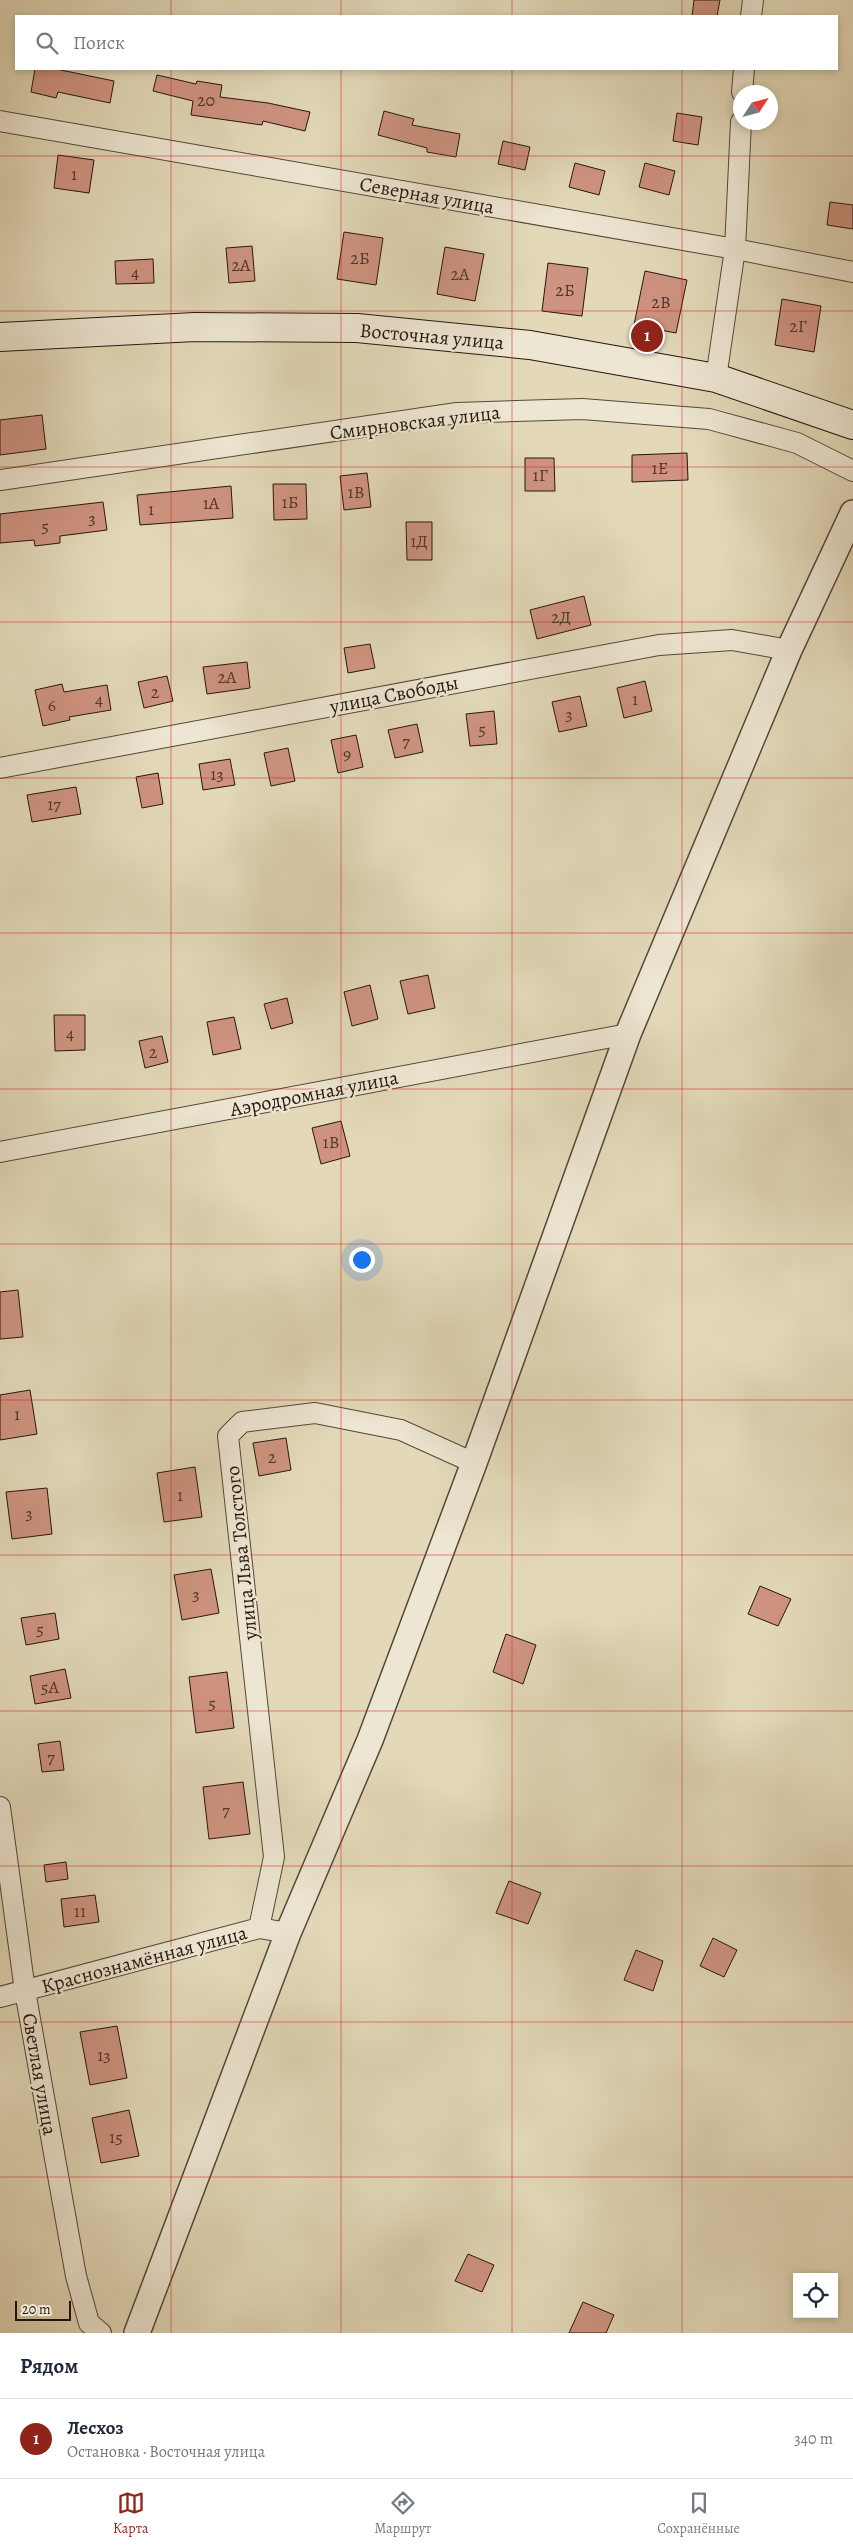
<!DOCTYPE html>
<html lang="ru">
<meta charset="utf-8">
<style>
:root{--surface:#fff;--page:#f6f6f7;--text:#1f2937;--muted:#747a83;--line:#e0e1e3;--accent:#8f2418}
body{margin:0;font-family:Alegreya,serif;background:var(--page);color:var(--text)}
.controls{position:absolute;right:15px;bottom:15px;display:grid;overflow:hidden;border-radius:0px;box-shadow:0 2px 8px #0003}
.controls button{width:45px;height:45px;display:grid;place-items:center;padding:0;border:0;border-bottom:1px solid var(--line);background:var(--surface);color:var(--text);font:25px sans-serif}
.compass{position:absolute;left:733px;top:85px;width:45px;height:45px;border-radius:50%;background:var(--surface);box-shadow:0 2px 8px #0003;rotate:54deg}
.scale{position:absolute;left:15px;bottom:12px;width:56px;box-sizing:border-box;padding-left:5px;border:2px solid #25160f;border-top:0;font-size:14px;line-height:18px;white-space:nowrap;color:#25160f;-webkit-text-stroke:4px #ede6d2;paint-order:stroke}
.you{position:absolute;left:361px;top:1259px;width:18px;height:18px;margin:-12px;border:4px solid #fff;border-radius:50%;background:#1a73e8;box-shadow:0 0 0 8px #1a73e833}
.badge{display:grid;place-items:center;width:32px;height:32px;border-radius:50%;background:var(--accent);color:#fff;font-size:16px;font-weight:700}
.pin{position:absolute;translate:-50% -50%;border:2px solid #fff;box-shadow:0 1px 5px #0006}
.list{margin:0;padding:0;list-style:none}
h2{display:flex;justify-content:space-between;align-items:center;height:65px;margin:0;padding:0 20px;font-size:21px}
h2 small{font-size:16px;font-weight:400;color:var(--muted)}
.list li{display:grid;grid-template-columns:32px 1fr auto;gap:15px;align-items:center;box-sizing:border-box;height:80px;padding:0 20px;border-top:1px solid var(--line)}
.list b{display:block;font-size:19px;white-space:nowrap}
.list p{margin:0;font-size:16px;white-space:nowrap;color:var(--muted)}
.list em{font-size:16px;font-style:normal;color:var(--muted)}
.icon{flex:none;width:28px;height:28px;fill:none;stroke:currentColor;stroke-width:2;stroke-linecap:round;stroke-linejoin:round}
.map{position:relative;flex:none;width:853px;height:2333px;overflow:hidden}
.search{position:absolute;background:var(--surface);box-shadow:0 2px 8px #0003;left:15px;right:15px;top:15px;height:55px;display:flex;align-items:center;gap:12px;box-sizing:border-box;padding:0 18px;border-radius:0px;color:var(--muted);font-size:19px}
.sheet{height:145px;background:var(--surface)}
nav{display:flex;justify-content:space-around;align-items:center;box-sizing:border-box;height:70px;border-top:1px solid var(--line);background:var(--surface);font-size:14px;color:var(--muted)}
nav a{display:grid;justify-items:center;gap:2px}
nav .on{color:var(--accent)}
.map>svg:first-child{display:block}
</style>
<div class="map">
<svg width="853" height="2333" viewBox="0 0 853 2333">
<rect width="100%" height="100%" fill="#e3d9b9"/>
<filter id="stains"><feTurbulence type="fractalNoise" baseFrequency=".004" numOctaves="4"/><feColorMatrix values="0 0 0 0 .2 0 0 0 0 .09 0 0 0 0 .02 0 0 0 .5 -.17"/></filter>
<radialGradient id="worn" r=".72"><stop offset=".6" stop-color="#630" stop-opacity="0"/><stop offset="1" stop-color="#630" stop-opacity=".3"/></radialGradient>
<!-- building -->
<g fill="#cf9481" stroke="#25160f">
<path d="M694 0H720L717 16H692Z"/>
<path d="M35 69H56L114 81 110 103 58 92 56 98 31 92Z"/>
<path d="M157 75 196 84 197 81 222 85 220 97 268 103 310 112 305 131 263 121 262 125 191 115 193 101 153 91Z"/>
<path d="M384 111 414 119 412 125 460 134 456 157 427 152V148L378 135Z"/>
<path d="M677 113 702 117 698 145 673 141Z"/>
<path d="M503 141 530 147 525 170 498 164Z"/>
<path d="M58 155 94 160 89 193 54 188Z"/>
<path d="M575 163 605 171 599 195 569 187Z"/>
<path d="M645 163 675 171 669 195 639 187Z"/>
<path d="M830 202 853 205V229L827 225Z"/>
<path d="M344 232 383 238 376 285 337 279Z"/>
<path d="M252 246 255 281 229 283 226 248Z"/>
<path d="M445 247 484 254 475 301 437 294Z"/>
<path d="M153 259 154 283 116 284 115 261Z"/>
<path d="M548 263 588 268 582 316 542 311Z"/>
<path d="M645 271 687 280 676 333 634 325Z"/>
<path d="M782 299 821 306 814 352 775 345Z"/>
<path d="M42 415 46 449 0 455V420Z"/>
<path d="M687 453 688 480 632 482V455Z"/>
<path d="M525 458H554L555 491H525Z"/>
<path d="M367 473 371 507 344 510 340 476Z"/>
<path d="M273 484H306L307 519 274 520Z"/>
<path d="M231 486 233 518 140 525 137 495Z"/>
<path d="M103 502 107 530 60 536V543L35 546 34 540 0 543V514Z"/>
<path d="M406 522H432V560H407Z"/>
<path d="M584 596 591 625 537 639 530 610Z"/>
<path d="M370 644 375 668 348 673 344 648Z"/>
<path d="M247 662 250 688 207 694 203 667Z"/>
<path d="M167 676 173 701 144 708 138 682Z"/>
<path d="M645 681 652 711 624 718 617 688Z"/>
<path d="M62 684 64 692 107 685 111 710 69 717 70 720 43 726 35 690Z"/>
<path d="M580 696 587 726 559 732 552 702Z"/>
<path d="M494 711 497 744 470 746 466 714Z"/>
<path d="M417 724 423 752 395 758 388 730Z"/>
<path d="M356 735 363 767 338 773 331 740Z"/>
<path d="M288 748 295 781 271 786 264 753Z"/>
<path d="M230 759 235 785 203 790 199 764Z"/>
<path d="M158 773 163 804 142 808 136 777Z"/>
<path d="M76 787 81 814 32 822 27 795Z"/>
<path d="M428 975 435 1008 408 1014 400 981Z"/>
<path d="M370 985 378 1019 352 1026 344 992Z"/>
<path d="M287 998 293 1023 271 1029 264 1004Z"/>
<path d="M54 1015H85V1050L55 1051Z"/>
<path d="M234 1017 241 1049 213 1055 207 1022Z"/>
<path d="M162 1036 168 1062 145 1068 139 1041Z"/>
<path d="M341 1121 350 1156 321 1164 312 1128Z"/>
<path d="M18 1290 23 1337 0 1339V1292Z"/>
<path d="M30 1390 37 1434 0 1440V1395Z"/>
<path d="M286 1438 291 1470 259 1476 253 1443Z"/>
<path d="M195 1467 202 1517 164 1522 157 1473Z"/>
<path d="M47 1488 52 1534 12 1539 6 1492Z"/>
<path d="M211 1569 219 1613 182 1620 174 1575Z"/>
<path d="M760 1586 791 1599 778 1626 748 1614Z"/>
<path d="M55 1613 59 1639 26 1645 21 1618Z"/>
<path d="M506 1634 536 1645 523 1684 493 1672Z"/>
<path d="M65 1669 71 1698 35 1704 30 1676Z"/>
<path d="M227 1672 234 1728 196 1733 189 1677Z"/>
<path d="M60 1741 64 1770 42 1772 38 1744Z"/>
<path d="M243 1782 250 1834 209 1839 203 1787Z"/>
<path d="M66 1862 68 1879 46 1882 44 1865Z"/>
<path d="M509 1881 541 1893 528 1924 496 1913Z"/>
<path d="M95 1895 99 1922 64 1927 61 1899Z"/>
<path d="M713 1938 737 1950 724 1977 700 1966Z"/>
<path d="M636 1950 663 1961 653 1991 624 1980Z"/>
<path d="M117 2026 127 2078 90 2085 80 2032Z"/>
<path d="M129 2110 139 2156 101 2163 92 2118Z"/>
<path d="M468 2254 494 2265 482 2292 455 2281Z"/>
<path d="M583 2302 614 2315 606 2333H569Z"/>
</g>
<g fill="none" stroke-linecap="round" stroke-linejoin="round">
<defs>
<g id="minor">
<path d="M751 16 753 0"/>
<path d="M742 92 744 69"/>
<path d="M0 121 735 249 853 272"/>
<path d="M716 378 735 249 741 122"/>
<path d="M0 480 457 413 582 409 709 419 797 443 853 471"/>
<path d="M0 768 659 645 732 640 789 650"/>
<path d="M0 1152 628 1034"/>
<path d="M0 1807 25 1991 76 2276 89 2323 101 2333"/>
<path d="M259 1928 274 1857 228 1436 242 1422 315 1413 401 1430 474 1463"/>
<path d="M0 1997 259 1928 288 1933"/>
</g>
<path id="tertiary" d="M137 2333 288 1933 370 1740 474 1463 628 1034 789 650 853 513"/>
<path id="secondary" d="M0 337 195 327 357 328 530 345 716 378 853 425"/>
</defs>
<!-- minor casing -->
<use href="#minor" stroke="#54473a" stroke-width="22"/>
<!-- tertiary casing -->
<use href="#tertiary" stroke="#54473a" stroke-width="28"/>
<!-- secondary casing -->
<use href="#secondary" stroke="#25160f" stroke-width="30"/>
<!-- minor -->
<use href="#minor" stroke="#ede6d2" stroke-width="20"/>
<!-- tertiary -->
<use href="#tertiary" stroke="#ede6d2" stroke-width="25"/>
<!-- secondary -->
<use href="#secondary" stroke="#ede6d2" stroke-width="28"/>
</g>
<!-- grid -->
<path fill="none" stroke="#d62828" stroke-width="1" stroke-opacity="0.55" d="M171 0V16M341 0V16M512 0V16M682 0V16M171 69V2333M341 69V2333M512 69V2333M682 69V2333M0 156H853M0 311H853M0 467H853M0 622H853M0 778H853M0 933H853M0 1089H853M0 1244H853M0 1400H853M0 1555H853M0 1711H853M0 1866H853M0 2022H853M0 2177H853"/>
<g text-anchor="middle" stroke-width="4.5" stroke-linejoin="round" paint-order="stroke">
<!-- number labels -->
<g font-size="18" fill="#50362c">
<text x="206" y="106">20</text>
<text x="74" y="180">1</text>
<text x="360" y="264">2Б</text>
<text x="241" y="271">2А</text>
<text x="135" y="278">4</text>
<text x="460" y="280">2А</text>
<text x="565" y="296">2Б</text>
<text x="661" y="308">2В</text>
<text x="798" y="332">2Г</text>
<text x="660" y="474">1Е</text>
<text x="540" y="481">1Г</text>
<text x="356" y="498">1В</text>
<text x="290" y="508">1Б</text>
<text x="211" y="509">1А</text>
<text x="151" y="515">1</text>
<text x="92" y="524">3</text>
<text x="45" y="532">5</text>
<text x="419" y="547">1Д</text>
<text x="561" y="623">2Д</text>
<text x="227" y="683">2А</text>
<text x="155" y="698">2</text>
<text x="99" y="705">4</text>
<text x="635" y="705">1</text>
<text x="52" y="711">6</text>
<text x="569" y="720">3</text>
<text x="482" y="735">5</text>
<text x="406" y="747">7</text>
<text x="347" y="760">9</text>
<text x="217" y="780">13</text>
<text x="54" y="810">17</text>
<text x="70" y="1039">4</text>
<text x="153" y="1058">2</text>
<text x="331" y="1148">1В</text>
<text x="17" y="1420">1</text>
<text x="272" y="1463">2</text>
<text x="180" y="1501">1</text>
<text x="29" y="1519">3</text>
<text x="196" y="1600">3</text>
<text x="40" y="1635">5</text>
<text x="50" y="1693">5А</text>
<text x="212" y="1709">5</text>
<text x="51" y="1763">7</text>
<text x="226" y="1816">7</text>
<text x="80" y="1917">11</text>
<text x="104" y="2061">13</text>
<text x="116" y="2143">15</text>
</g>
<!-- street labels -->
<g font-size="20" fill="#25160f" stroke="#ede6d2">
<text transform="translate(427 195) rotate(10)" y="7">Северная улица</text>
<text transform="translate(432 336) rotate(5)" y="7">Восточная улица</text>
<text transform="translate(415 422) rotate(-7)" y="7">Смирновская улица</text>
<text transform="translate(394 694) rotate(-11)" y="7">улица Свободы</text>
<text transform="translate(314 1093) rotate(-11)" y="7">Аэродромная улица</text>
<text transform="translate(241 1553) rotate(-96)" y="7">улица Льва Толстого</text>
<text transform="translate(144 1959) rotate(-15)" y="7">Краснознамённая улица</text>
<text transform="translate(40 2074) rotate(80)" y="7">Светлая улица</text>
</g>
</g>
<rect width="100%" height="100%" filter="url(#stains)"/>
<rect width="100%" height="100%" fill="url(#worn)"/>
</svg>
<div class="controls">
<button><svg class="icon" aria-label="locate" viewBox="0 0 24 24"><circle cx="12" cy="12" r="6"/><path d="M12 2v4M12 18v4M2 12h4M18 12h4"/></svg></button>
</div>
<svg class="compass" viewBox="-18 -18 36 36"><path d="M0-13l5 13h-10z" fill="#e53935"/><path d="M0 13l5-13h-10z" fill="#747a83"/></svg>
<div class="scale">20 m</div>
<div class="you"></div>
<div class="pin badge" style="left:647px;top:336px">1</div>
<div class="search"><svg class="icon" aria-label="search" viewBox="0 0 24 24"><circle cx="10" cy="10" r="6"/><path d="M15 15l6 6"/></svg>Поиск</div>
</div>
<section class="sheet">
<h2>Рядом<small></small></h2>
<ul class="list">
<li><span class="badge">1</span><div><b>Лесхоз</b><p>Остановка · Восточная улица</p></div><em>340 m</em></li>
</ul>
</section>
<nav>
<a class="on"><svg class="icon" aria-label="map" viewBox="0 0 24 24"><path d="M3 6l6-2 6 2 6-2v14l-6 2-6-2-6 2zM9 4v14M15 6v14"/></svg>Карта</a>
<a><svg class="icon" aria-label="directions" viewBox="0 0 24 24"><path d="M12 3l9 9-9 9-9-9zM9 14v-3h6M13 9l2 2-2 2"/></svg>Маршрут</a>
<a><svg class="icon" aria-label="saved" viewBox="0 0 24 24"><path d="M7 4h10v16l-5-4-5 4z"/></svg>Сохранённые</a>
</nav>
